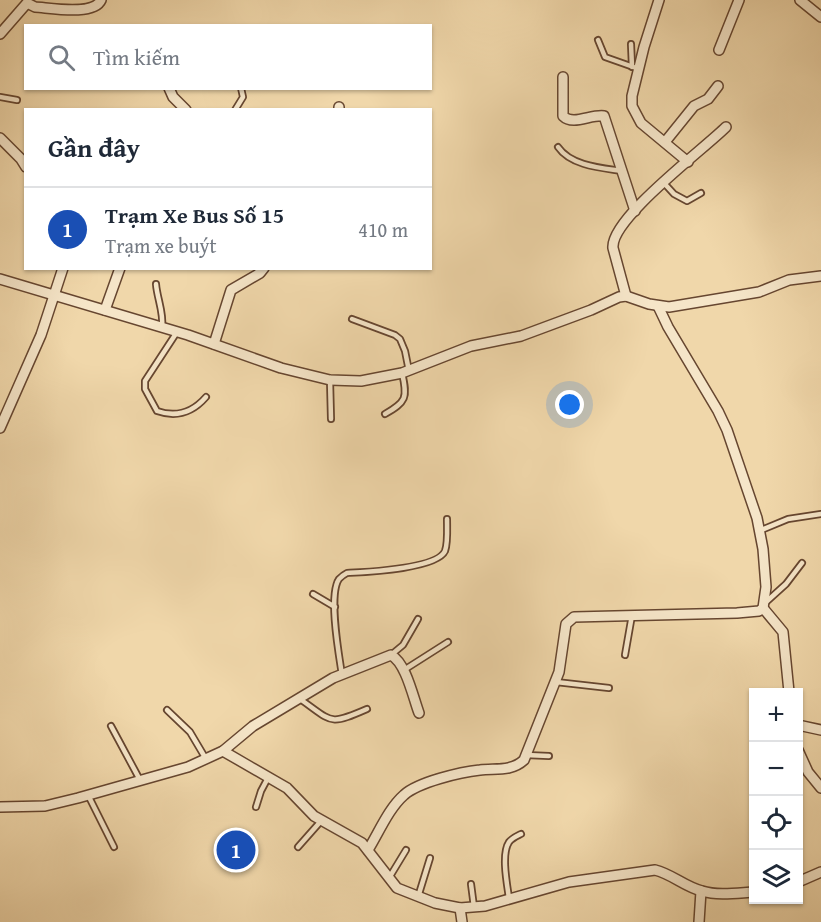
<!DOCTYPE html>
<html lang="vi">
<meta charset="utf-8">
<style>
:root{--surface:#fff;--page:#f2f2f3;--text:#1f2937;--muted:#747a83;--line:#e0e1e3;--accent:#8f2418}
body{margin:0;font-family:"Gentium Book Plus",serif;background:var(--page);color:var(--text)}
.controls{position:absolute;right:18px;bottom:18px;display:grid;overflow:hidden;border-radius:0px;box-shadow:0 2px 4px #0004}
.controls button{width:54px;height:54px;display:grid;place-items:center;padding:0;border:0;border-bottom:2px solid var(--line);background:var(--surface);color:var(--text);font:30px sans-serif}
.you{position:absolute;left:570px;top:405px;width:21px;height:21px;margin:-15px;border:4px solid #fff;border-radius:50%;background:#1a73e8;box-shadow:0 0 0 9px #1a73e833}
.badge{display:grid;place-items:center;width:39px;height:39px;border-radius:50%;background:var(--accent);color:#fff;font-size:20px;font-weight:700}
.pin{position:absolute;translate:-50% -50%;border:3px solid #fff;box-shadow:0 2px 6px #0006}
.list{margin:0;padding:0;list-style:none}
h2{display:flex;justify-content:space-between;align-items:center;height:78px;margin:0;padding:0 24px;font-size:26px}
h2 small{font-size:20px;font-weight:400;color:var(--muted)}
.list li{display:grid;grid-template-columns:39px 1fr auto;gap:18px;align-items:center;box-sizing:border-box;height:84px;padding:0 24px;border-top:2px solid var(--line)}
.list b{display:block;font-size:22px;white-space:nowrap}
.list p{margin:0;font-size:20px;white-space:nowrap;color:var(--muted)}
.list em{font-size:20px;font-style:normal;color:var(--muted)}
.icon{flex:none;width:33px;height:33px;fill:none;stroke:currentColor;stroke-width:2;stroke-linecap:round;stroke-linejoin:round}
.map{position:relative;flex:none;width:821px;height:922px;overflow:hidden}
.search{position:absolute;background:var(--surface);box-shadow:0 2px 4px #0004;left:24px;top:24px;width:408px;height:66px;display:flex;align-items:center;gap:15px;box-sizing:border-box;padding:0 21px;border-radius:0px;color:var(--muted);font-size:22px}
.panel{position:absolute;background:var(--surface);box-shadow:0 2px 4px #0004;left:24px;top:108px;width:408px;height:162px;border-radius:0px}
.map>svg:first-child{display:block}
</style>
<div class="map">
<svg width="821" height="922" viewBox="0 0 821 922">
<rect width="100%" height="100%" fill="#f0d7aa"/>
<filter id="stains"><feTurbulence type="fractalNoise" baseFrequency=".00333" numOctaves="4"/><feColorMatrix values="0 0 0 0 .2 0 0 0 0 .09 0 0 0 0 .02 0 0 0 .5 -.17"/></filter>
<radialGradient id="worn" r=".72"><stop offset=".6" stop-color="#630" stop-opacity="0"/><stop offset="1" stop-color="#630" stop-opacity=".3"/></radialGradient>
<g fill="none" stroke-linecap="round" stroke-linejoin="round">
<defs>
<g id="service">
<path d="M598 40 605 57 639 69"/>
<path d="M631 44 632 67"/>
<path d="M0 97 17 100"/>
<path d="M235 110 243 97 241 88"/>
<path d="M558 147C571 166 602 168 622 171"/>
<path d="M663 182 674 194 687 201 701 193"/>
<path d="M156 284C157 298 164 313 162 327"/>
<path d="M352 319 395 335 400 339 405 351 409 371"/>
<path d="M177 332 145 381V389L157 411C177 418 193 412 206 397"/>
<path d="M330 380 331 419"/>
<path d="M385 414C406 402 408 398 402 373"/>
<path d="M759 531 788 519 821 514"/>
<path d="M313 594 335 607"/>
<path d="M765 603 786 584 802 563"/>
<path d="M391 655 403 645 418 619"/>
<path d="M625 655 632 615"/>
<path d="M404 670 448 642"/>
<path d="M342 675C339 655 328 595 339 579 340 578 345 574 347 573 365 572 437 569 445 551 448 543 447 528 447 519"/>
<path d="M556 682 609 688"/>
<path d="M300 699C333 722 328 726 367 709"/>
<path d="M167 710 190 732 206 759"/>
<path d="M111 726 140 780"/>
<path d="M526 755 549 756"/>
<path d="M88 795 114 847"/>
<path d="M256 807 261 791 269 776"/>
<path d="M298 847 321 821"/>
<path d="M389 878 406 850"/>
<path d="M471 884 474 907"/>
<path d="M418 897 430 858"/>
<path d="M509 898C507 884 501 854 509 842 512 838 517 836 521 834"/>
</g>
<g id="minor">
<path d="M659 0 644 47 632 96V106L641 123 688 162"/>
<path d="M800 0 821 17"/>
<path d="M0 34 27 3 35 7C51 8 94 16 101 0"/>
<path d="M719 50 739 0"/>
<path d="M563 77V116C573 126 591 114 604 116L635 211"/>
<path d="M169 88 173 97 186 110"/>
<path d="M339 110V107"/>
<path d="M0 138 21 159 26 167"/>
<path d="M665 142 694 106 708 99 718 86"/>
<path d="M0 279 188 335 281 368 330 380 361 381 402 373 471 346 521 336 591 310 619 297 626 296 649 304 669 307 759 292 789 280 821 276"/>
<path d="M626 296 613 248C610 219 704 149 726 127"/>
<path d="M105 310 120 268"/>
<path d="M214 344 231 290 260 273 264 268"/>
<path d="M0 428 41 335 63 268"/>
<path d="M763 608 783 632 789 692"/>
<path d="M798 725 821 730"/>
<path d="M798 750 808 772 821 788"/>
<path d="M223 751 287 788 314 816 362 843 397 888 435 903 460 908 485 906 569 882 655 870C672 874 685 887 702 891 718 896 737 893 754 892"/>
<path d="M0 807 45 806 78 798 188 767 223 751 253 726 333 678 391 655C406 663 413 697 419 713"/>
<path d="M368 850C379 832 389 808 404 795 418 782 461 772 480 770 495 768 511 772 524 760L559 672 566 624 574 617 737 613 759 611 763 608 766 587 763 549 757 518 727 430 718 411 668 327 658 306"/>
<path d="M798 882 821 872"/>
<path d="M460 908 462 922"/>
<path d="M699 922 701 891"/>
</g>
</defs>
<!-- service casing -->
<use href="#service" stroke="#664630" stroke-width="8"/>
<!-- minor casing -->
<use href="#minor" stroke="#664630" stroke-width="12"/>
<!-- service -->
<use href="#service" stroke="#f5e5c8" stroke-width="4.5"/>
<!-- minor -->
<use href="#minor" stroke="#f5e5c8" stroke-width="9"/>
</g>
<rect width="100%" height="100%" filter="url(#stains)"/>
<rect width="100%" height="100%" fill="url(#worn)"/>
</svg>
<div class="controls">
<button>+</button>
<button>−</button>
<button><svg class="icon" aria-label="locate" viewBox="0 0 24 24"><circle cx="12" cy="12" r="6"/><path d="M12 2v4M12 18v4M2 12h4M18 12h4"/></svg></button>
<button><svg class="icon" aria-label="layers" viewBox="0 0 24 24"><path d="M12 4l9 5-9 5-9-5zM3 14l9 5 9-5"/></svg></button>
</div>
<div class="you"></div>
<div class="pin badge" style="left:236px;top:850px;background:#1a4fb4">1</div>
<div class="search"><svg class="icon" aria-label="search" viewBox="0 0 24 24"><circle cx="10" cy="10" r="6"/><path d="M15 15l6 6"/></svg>Tìm kiếm</div>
<section class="panel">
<h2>Gần đây<small></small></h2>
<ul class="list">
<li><span class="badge" style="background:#1a4fb4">1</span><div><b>Trạm Xe Bus Số 15</b><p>Trạm xe buýt</p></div><em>410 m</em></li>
</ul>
</section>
</div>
